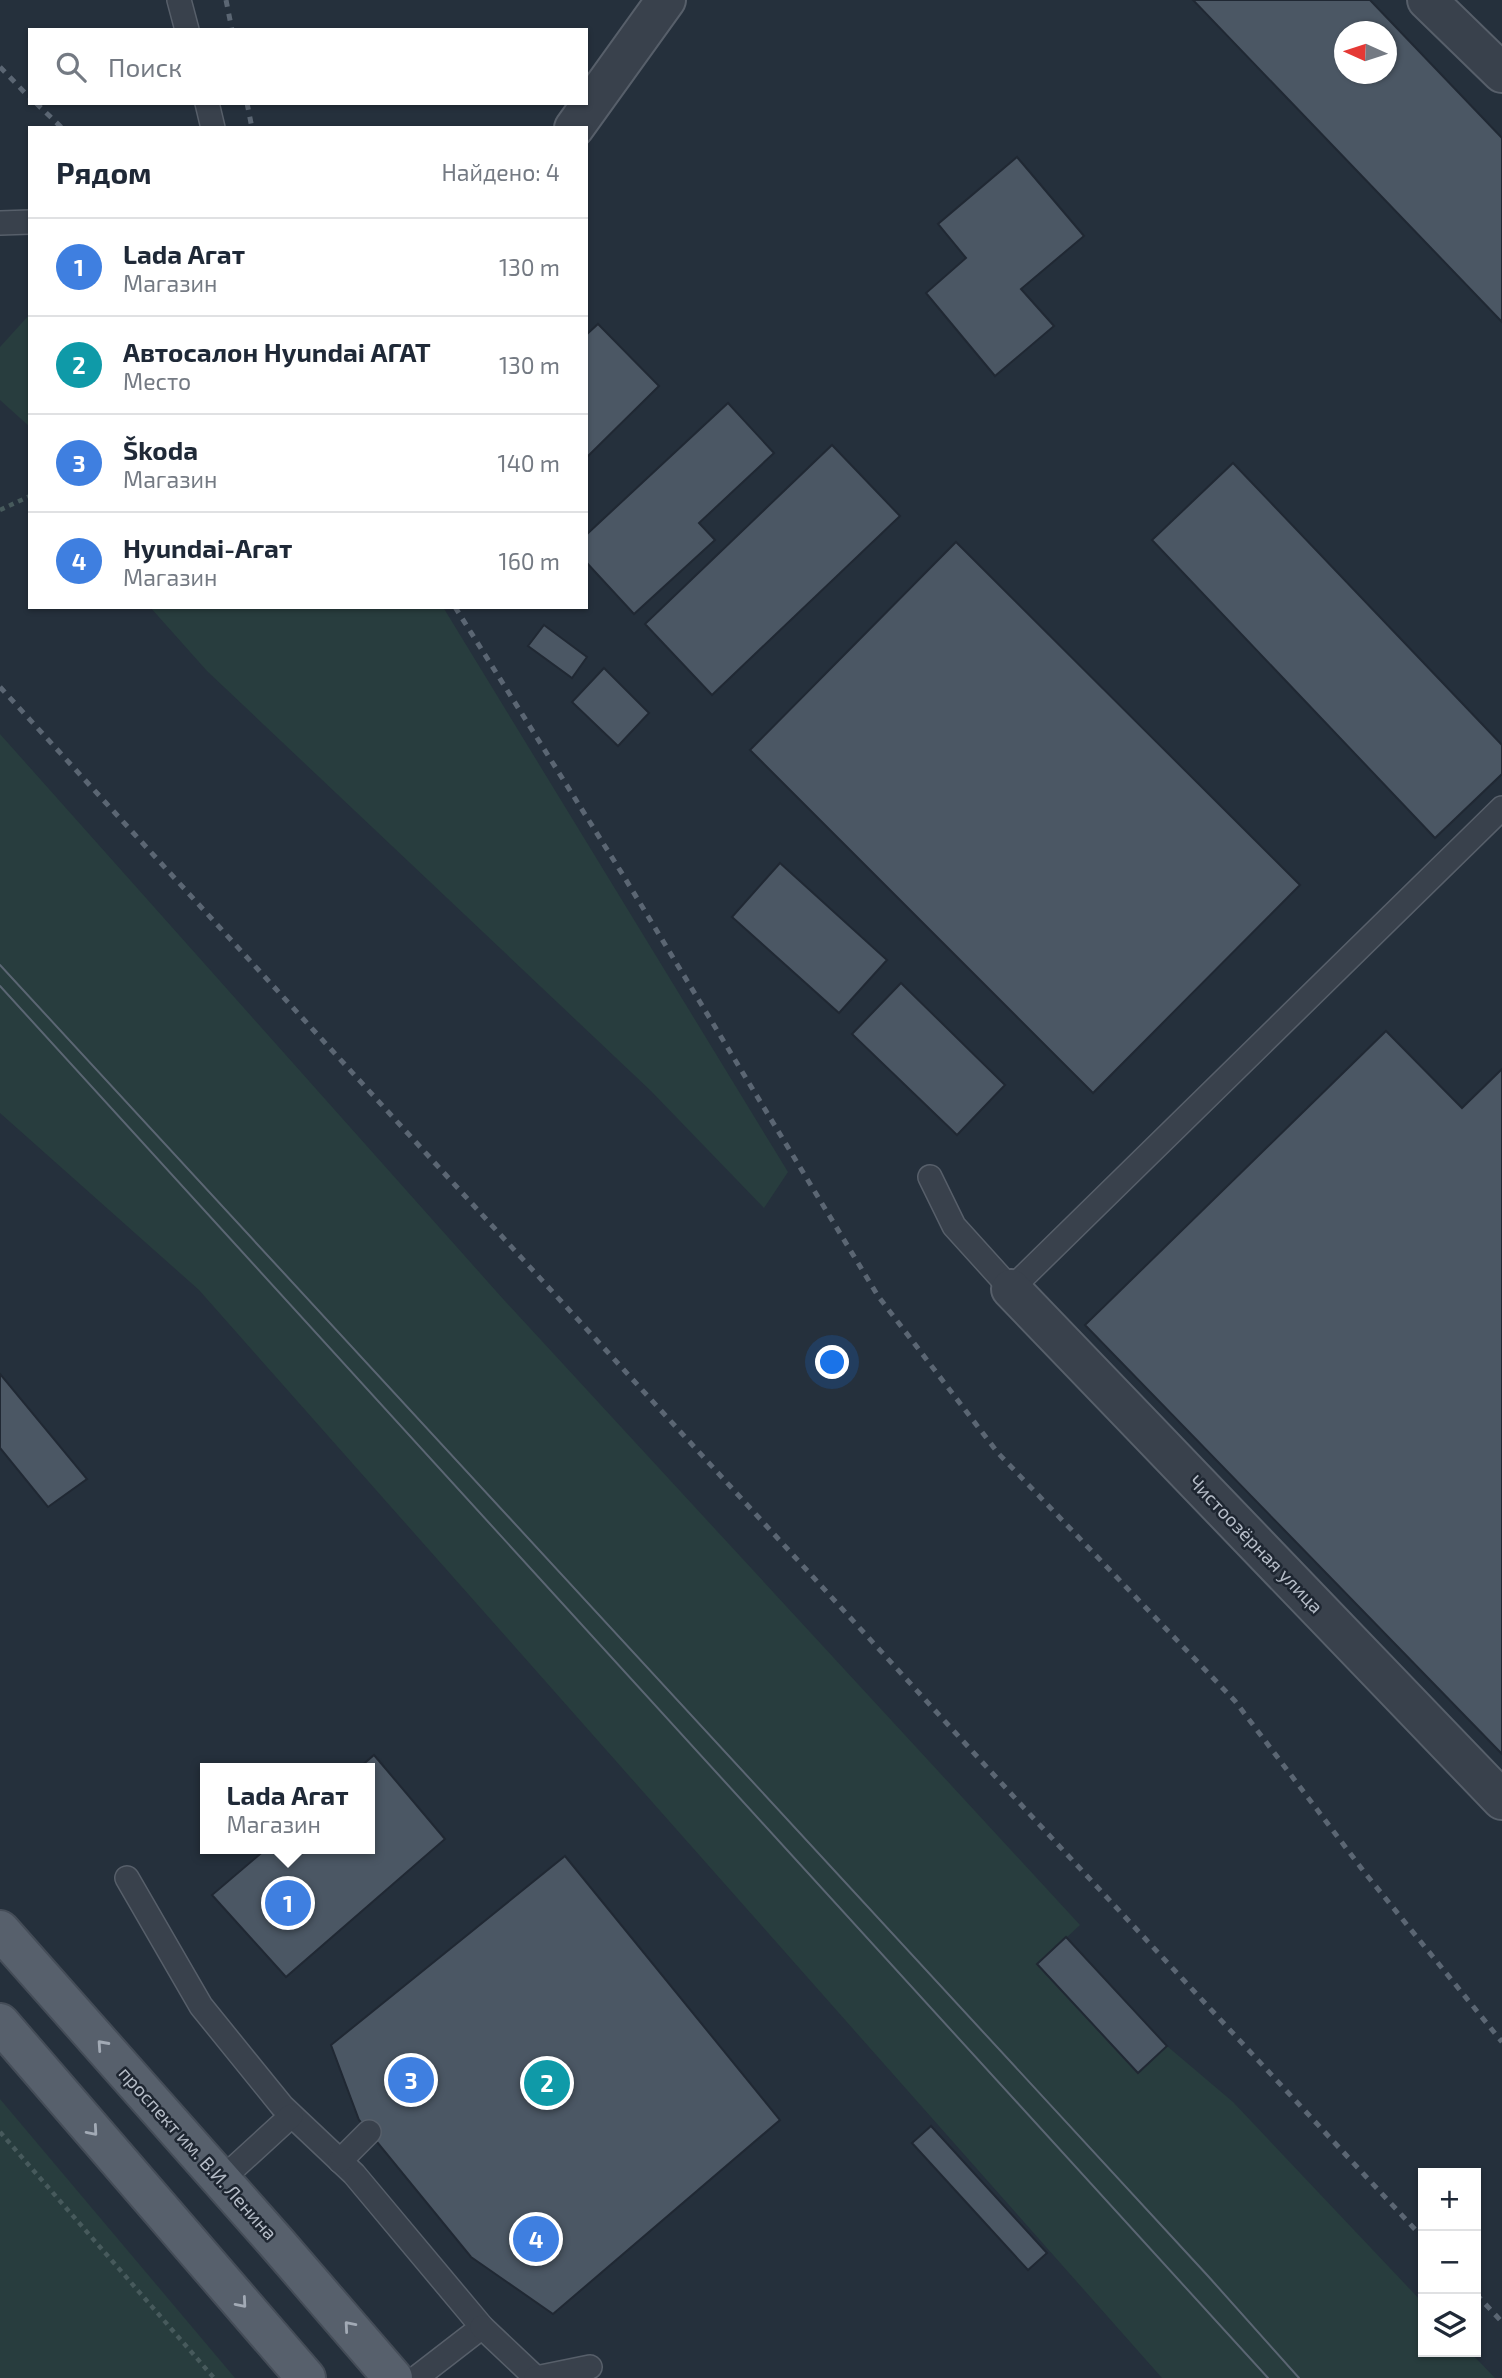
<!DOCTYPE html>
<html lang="ru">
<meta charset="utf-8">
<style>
:root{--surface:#fff;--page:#f6f6f7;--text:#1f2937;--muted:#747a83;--line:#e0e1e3;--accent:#0f766e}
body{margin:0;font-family:"Exo 2",sans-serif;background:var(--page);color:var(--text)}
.controls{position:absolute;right:21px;bottom:21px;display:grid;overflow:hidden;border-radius:0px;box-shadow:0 2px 5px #0004}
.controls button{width:63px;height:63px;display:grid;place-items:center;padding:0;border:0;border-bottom:2px solid var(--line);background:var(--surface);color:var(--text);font:35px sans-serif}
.compass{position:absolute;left:1334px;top:21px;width:63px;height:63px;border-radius:50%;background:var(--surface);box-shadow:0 2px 5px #0004;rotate:273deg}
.you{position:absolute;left:833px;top:1363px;width:24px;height:24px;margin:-18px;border:5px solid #fff;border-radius:50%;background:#1a73e8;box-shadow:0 0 0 10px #1a73e833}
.badge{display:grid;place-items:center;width:46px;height:46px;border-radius:50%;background:var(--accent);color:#fff;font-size:23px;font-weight:700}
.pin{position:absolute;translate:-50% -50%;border:4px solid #fff;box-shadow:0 2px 7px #0006}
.popup{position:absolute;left:200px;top:1763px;width:175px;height:91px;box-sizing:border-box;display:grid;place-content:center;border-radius:0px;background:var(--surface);filter:drop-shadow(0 2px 5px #0005);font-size:23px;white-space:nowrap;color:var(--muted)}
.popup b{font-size:26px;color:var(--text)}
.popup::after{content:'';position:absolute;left:50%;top:100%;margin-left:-14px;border:14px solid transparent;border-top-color:var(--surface)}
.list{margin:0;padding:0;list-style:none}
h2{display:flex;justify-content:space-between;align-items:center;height:91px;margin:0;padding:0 28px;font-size:30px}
h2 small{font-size:23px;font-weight:400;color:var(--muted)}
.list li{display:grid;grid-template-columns:46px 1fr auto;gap:21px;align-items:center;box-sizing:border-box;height:98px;padding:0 28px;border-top:2px solid var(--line)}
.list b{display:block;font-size:26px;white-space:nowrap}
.list p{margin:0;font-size:23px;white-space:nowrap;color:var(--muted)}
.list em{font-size:23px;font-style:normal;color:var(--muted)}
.icon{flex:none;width:38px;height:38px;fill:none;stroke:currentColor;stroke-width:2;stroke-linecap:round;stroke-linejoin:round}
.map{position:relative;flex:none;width:1502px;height:2378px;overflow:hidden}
.search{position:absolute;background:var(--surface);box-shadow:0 2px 5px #0004;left:28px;top:28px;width:560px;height:77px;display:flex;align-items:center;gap:18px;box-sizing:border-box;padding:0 24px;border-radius:0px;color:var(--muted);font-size:26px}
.panel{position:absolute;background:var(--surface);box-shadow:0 2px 5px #0004;left:28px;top:126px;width:560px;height:483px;border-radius:0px}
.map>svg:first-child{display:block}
</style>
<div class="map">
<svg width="1502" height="2378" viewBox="0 0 1502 2378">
<rect width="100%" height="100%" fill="#25303c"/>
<!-- green -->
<g fill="#283d3e">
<path d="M30 314V427L0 400V347Z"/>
<path d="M150 607H443L788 1172 764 1208 651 1091 207 671Z"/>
<path d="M0 734 504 1300 1080 1925 1037 1965 1137 2073 1167 2046 1233 2102 1423 2303V2352H1470L1495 2378H1162L199 1290 0 1113Z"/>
<path d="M0 2099 235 2378H0Z"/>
</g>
<!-- building -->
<g fill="#4b5764" stroke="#202833" stroke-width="2" fill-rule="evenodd">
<path d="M1193 0H1370L1502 138V322ZM1344 32H1386V74H1344Z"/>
<path d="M1017 157 1084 236 1021 289 1054 326 995 376 926 293 966 258 938 224Z"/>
<path d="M598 324 659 386 586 458V335Z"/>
<path d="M728 403 774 453 699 523 715 540 634 614 586 562V535Z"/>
<path d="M832 445 900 516 712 695 645 624Z"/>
<path d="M1233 463 1502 745V774L1435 838 1152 540Z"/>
<path d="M956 542 1300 885 1093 1093 750 750Z"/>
<path d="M544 625 587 657 572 678 528 646Z"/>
<path d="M604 668 649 713 618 746 572 702Z"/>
<path d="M780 863 887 960 839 1013 732 917Z"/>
<path d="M901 983 1005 1085 957 1135 852 1034Z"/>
<path d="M1386 1031 1462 1108 1502 1069V1754L1085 1325Z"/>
<path d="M0 1374 87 1479 48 1507 0 1448Z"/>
<path d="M374 1755 445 1839 286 1977 212 1895 266 1849H370V1768H359Z"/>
<path d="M565 1856 780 2120 553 2314 471 2257 359 2120 331 2045Z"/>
<path d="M1066 1937 1167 2046 1138 2073 1037 1964Z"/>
<path d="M931 2126 1047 2253 1028 2270 912 2143Z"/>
</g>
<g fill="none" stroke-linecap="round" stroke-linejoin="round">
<defs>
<g id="lane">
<path d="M179 0 187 30"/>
<path d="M207 103 213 128"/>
<path d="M0 223 30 222"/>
<path d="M930 1177 954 1226 1011 1289 1502 808"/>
<path d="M127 1878 201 2006 282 2106 354 2174 482 2327 416 2378"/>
<path d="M340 2161 369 2132"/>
<path d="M221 2180 291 2116"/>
<path d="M482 2327 536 2378"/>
<path d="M536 2378 590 2367"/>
</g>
<g id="street">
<path d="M1427 0 1502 73"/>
<path d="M574 128 666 0"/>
<path d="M1011 1289 1502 1800"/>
</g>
<g id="primary">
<path d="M0 1930 275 2241 393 2378"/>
<path d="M0 2023 306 2378"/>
</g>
</defs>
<!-- lane casing -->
<use href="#lane" stroke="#575f6a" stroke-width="26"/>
<!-- street casing -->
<use href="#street" stroke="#575f6a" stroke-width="42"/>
<!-- primary casing -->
<use href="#primary" stroke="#454d58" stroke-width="42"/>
<!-- path -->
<g stroke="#475a5c" stroke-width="4.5" stroke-dasharray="5 5" stroke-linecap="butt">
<path d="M0 510 30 496"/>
<path d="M0 2132 214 2378"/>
</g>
<!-- lane -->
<use href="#lane" stroke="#39414c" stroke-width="23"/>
<!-- street -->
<use href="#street" stroke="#39414c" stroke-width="38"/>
<!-- primary -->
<use href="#primary" stroke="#57606c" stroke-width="38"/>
<!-- tram -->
<g stroke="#5b6673" stroke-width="2">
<path d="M0 965 1208 2276 1299 2378"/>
<path d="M0 986 1268 2378"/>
</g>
<!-- rail -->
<g stroke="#5b6673" stroke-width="5" stroke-dasharray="7 7" stroke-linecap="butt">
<path d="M226 0 232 30"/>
<path d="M0 67 30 98"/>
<path d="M36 103 62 128"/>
<path d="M247 103 252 128"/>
<path d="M455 607 623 875 878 1296 998 1453 1235 1701 1365 1873 1502 2042"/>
<path d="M0 687 1036 1821 1423 2238"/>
<path d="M1476 2294 1502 2322"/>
</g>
</g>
<!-- one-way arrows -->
<defs><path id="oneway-chevron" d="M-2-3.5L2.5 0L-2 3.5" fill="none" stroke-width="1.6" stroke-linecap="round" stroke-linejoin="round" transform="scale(1.75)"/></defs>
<g stroke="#a2aab5">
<use href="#oneway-chevron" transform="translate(102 2045) rotate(-132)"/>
<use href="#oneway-chevron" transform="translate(93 2131) rotate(49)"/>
<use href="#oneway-chevron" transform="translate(242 2303) rotate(49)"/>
<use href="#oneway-chevron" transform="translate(349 2326) rotate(-131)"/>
</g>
<g text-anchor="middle" stroke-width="5" stroke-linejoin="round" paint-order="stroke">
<!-- street labels -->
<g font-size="19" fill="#b5bcc7" stroke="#1e2631">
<text transform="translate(1256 1544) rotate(46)" y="7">Чистоозёрная улица</text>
<text transform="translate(198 2153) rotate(48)" y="7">проспект им. В.И. Ленина</text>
</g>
</g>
</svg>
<div class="controls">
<button>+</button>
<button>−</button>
<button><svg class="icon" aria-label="layers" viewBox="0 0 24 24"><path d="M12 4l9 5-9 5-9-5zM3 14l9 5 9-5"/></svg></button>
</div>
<svg class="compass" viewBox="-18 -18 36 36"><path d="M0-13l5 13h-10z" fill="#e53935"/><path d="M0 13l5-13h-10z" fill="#747a83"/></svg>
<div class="you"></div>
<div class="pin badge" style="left:288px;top:1903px;background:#3f7fe0">1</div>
<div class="popup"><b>Lada Агат</b>Магазин</div>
<div class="pin badge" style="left:547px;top:2083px;background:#0f9aa8">2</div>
<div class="pin badge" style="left:411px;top:2080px;background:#3f7fe0">3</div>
<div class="pin badge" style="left:536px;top:2239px;background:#3f7fe0">4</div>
<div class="search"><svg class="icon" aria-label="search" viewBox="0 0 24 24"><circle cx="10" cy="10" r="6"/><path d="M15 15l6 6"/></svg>Поиск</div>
<section class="panel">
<h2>Рядом<small>Найдено: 4</small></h2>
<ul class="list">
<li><span class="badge" style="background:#3f7fe0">1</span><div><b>Lada Агат</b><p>Магазин</p></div><em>130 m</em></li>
<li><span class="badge" style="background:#0f9aa8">2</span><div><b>Автосалон Hyundai АГАТ</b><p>Место</p></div><em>130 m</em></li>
<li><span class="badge" style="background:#3f7fe0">3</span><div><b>Škoda</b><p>Магазин</p></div><em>140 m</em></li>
<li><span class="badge" style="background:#3f7fe0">4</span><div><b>Hyundai-Агат</b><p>Магазин</p></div><em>160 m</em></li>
</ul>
</section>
</div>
